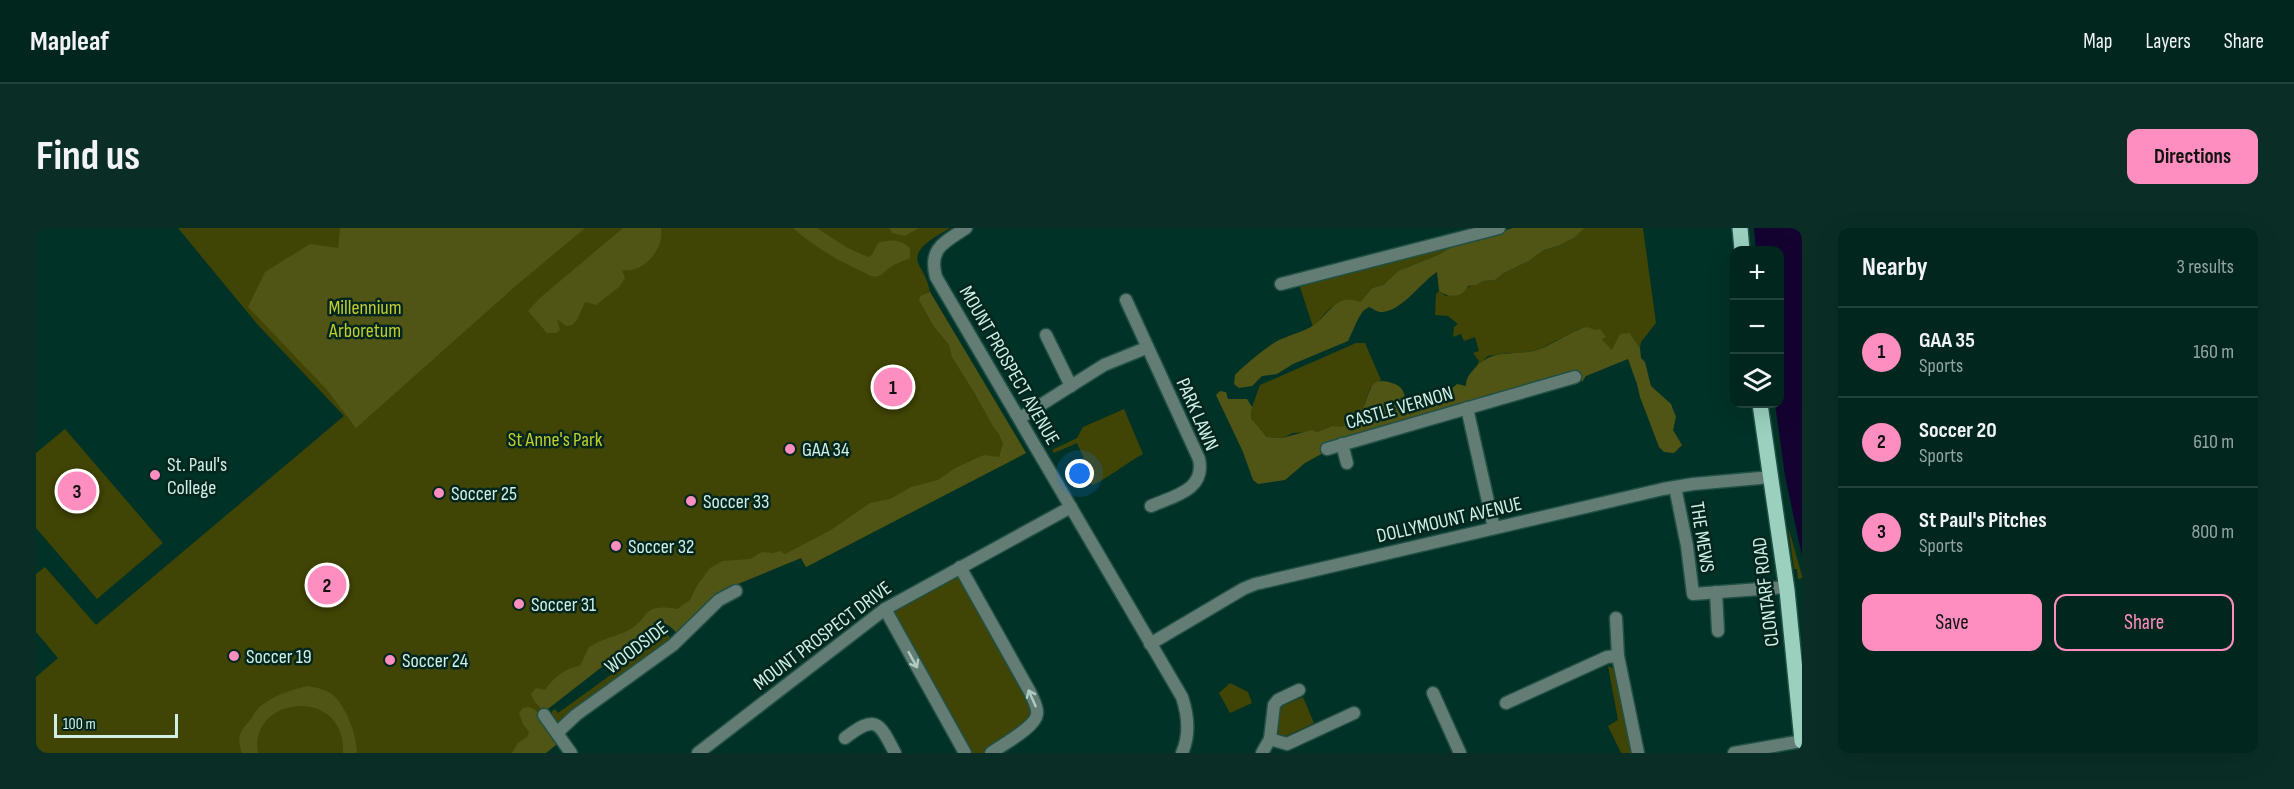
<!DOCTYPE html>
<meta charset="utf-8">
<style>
:root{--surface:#00261d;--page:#0a2e26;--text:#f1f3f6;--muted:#95a5a4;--line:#22433b;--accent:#fd8ebf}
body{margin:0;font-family:"Sofia Sans Condensed",sans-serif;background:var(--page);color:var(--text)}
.controls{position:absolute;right:18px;top:18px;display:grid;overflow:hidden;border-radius:12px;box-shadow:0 6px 24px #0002}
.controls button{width:54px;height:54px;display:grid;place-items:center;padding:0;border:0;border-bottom:2px solid var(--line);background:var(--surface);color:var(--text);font:30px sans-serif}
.scale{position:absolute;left:18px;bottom:15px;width:124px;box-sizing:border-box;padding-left:6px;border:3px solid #d0efe5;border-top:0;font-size:16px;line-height:21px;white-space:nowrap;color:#d0efe5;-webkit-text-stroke:4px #04261e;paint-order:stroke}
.you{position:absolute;left:1044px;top:246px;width:21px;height:21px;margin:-15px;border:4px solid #fff;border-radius:50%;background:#1a73e8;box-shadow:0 0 0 9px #1a73e833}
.badge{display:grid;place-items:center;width:39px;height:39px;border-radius:50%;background:var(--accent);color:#111;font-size:20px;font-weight:700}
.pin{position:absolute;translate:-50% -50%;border:3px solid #fff;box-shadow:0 2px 6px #0006}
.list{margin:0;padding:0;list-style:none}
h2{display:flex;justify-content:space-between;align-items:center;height:78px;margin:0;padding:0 24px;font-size:26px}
h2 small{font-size:20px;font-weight:400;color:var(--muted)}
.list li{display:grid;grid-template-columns:39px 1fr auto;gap:18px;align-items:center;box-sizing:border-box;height:90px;padding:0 24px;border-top:2px solid var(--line)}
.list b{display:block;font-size:22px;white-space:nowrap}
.list p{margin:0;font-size:20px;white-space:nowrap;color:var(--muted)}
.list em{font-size:20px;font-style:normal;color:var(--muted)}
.actions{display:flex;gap:12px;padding:18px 24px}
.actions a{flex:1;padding:14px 0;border:2px solid var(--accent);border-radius:12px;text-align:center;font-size:21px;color:var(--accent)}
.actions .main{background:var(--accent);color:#111}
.icon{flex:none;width:33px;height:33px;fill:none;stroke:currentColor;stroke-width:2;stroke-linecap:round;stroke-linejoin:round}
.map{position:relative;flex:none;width:1766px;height:525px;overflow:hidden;border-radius:12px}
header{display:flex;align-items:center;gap:36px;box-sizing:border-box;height:84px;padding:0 30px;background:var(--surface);border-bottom:2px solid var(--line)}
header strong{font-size:28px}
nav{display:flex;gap:33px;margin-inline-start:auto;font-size:21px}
.intro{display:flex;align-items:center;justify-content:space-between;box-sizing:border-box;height:144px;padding:0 36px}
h1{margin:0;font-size:42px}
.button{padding:15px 27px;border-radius:12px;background:var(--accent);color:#111;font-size:21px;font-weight:700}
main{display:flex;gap:36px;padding:0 36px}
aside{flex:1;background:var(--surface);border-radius:12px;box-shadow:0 6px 24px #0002}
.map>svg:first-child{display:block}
</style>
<header>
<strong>Mapleaf</strong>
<nav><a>Map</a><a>Layers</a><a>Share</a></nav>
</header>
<div class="intro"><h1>Find us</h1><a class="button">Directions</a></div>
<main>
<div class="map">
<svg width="1766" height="525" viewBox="0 0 1766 525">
<rect width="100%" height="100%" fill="#003227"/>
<!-- green -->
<g fill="#404404">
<path d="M142 0H914C902 8 874 20 883 37 888 46 892 53 894 64L990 225 770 339 765 330 692 360 641 405C634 398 631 394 621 396L562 439 505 486 521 516 510 525H0V449L22 430 0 404V346L9 339 60 397 308 188 221 96Z"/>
<path d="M1549 0H1607L1620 95 1605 114 1604 120 1594 105 1576 123 1559 102 1543 101 1504 121 1488 125H1473L1452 128 1441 138 1443 133 1437 125 1443 123 1439 109 1428 113 1425 106 1417 109 1418 99 1422 96 1412 88 1399 87 1400 66 1403 63 1410 68 1447 53 1459 52 1468 45 1493 33 1508 22 1522 18 1538 10Z"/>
<path d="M1422 15 1402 27 1362 43 1347 57 1336 60 1324 74C1297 71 1294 81 1277 99L1263 56Z"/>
<path d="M1320 115H1329L1345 152 1334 160 1326 183 1306 200 1296 198 1281 204 1257 205 1246 210 1231 209 1215 190 1216 179 1224 157Z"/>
<path d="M1088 181 1107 226C1089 236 1075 248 1057 257L1049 253 1048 247 1052 240 1041 215 1018 225 1016 222 1041 210 1047 199Z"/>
<path d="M29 201 127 315 61 371 0 300V225Z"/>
<path d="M1752 298 1766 348V350L1762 351 1761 341H1758Z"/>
<path d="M922 347 927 352 997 484V491L950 525H934L859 386V382Z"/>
<path d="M629 404 634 409 632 415 524 494 518 493 516 489V483L519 481 522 485 623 412 621 407Z"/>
<path d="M1572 438 1579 441 1597 525H1585L1572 498 1582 492Z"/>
<path d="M1194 455 1212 464 1216 475 1194 485 1183 465Z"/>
<path d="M1267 469 1278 495 1248 509 1242 507 1243 486 1246 478Z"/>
</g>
<!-- forest -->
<g fill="#505515">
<path d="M304 0H549L475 62 320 200 291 162 212 79 229 44 274 16 302 20Z"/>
<path d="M587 0H625C629 21 607 46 586 42L589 50 583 59 560 77 549 74 541 92 536 97 530 98 521 91 524 102 520 105H511L492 83 504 70Z"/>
<path d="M757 0H781L810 19 832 29 836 27 842 15C854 11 864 11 874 20V30C868 33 861 35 856 38 847 43 846 51 835 48 807 35 780 21 757 0Z"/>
<path d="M853 0H883L869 8 856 5Z"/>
<path d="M1477 0H1549L1538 10 1522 18 1508 22 1493 33 1468 45 1459 52 1447 53 1440 57 1432 58C1426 70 1413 70 1403 63L1401 44C1385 54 1367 82 1347 84 1342 85 1338 81 1333 79L1327 83 1322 91 1312 113 1257 136 1241 146 1226 148 1216 158 1203 160 1198 156 1199 147C1206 139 1234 116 1243 112 1252 108 1271 102 1278 97 1293 86 1301 64 1324 74L1336 60 1347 57 1362 43 1402 27 1422 15Z"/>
<path d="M894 64 990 225 770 339 765 330 692 360 641 405C634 398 631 394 621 396L508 484 499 474 495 466 500 460 509 462C517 450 529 440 544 438L553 419C566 411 580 408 593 402 616 389 604 375 641 381L654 372 660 359 674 340 687 333 714 331 726 324 737 325 744 323 749 326 795 302 834 275 854 271 875 259 902 252 919 240 948 227 963 229 967 216 963 206 958 200 938 164 916 129 913 117 897 97 883 72 884 68Z"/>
<path d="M1551 99 1559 102 1564 101 1570 109 1566 111 1576 122 1584 106 1594 105 1604 120 1605 130 1609 134 1615 158 1635 176 1640 189 1637 202 1646 217 1638 225 1628 224 1623 219 1604 169 1601 156 1592 131 1550 148 1546 154 1541 143 1298 219 1269 235 1249 252 1222 256 1217 252 1207 224 1180 167 1184 163 1190 164 1192 171H1211L1216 179 1215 190 1231 209 1246 210 1276 202 1281 204 1296 198 1306 199C1313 195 1324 188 1327 180 1335 163 1333 146 1359 156 1366 159 1368 163 1369 171L1380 175 1387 173 1391 178 1413 171 1414 162 1421 156 1430 158C1430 150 1433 147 1438 141 1458 118 1479 130 1504 121 1520 115 1534 103 1551 99Z"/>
<path d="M271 458C282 460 294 462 301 471 312 484 321 509 321 525H307C310 457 212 468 222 525H206C200 508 204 503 215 491 217 488 218 485 220 483 232 469 255 462 271 458Z"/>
<path d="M493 479C506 483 513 500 520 511L521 516 510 525H476L482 515 492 508 493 504 487 496 483 485 487 480Z"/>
</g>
<!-- water -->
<path fill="#140331" d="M1718 0H1766V328L1749 248 1739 176H1744V22H1720Z"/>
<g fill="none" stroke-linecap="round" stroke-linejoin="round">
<defs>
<g id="minor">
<path d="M930 0C909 14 892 20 900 49L1146 469C1152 487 1154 507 1146 525"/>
<path d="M1245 56 1463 0"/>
<path d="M1090 72 1163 231C1170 262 1138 268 1115 278"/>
<path d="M1010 107 1035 158"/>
<path d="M1431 180 1458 300"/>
<path d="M984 190 1068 137 1110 120"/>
<path d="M1306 216 1311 235"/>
<path d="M1291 221 1539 149"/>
<path d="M1639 259 1651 318 1657 366 1751 359"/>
<path d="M924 339 994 464C997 471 1002 479 1001 486 1000 499 966 517 955 525"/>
<path d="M1680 364 1682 403"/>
<path d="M849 381 929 525"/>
<path d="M1580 390 1582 428 1602 525"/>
<path d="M1114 416 1207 361 1219 356 1627 261 1657 256 1735 249"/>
<path d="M1397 465 1424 525"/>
<path d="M1470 475 1571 429 1582 428"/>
<path d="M508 487 535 525"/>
<path d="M522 506 525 501 540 487 637 417 683 372 700 363"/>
<path d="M809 510C840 486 843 494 859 525"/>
<path d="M1234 511 1251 516 1318 485"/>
<path d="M662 525 849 381 1035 279"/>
<path d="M1226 525 1234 511 1238 477 1242 472 1263 462"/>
<path d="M1698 525 1766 513"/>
</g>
<g id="major">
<path d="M1704 0 1706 22"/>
<path d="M1724 176 1751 362 1766 513"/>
</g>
</defs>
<!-- minor casing -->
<use href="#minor" stroke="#215045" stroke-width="15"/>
<!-- major casing -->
<use href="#major" stroke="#215045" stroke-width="18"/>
<!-- minor -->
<use href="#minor" stroke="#637c74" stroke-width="12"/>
<!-- major -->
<use href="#major" stroke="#9bd0bf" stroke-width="15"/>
</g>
<!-- one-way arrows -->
<defs><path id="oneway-shaft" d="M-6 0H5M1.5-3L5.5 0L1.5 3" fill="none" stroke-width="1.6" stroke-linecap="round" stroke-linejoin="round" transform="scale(1.5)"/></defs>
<g stroke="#afccc3">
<use href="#oneway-shaft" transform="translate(877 432) rotate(61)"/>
<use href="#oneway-shaft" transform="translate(996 470) rotate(-114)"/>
</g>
<!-- markers -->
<g fill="#fd8ebf" stroke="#04261e" stroke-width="2">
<circle cx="754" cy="221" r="6"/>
<circle cx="119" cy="247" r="6"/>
<circle cx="403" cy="265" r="6"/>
<circle cx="655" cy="273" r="6"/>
<circle cx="580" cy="318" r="6"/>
<circle cx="483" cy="376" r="6"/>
<circle cx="198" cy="428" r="6"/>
<circle cx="354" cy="432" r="6"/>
</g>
<g text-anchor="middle" stroke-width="5" stroke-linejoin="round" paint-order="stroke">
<!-- park labels -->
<g font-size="20" fill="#c3ce2d" stroke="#04261e">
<text x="329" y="86">Millennium<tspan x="329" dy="23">Arboretum</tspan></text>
<text x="519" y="218">St Anne's Park</text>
</g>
<!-- street labels -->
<g font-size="20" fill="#d0efe5" stroke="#04261e">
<text transform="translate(974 137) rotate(60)" y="7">MOUNT PROSPECT AVENUE</text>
<text transform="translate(1363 179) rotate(-16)" y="7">CASTLE VERNON</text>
<text transform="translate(1162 186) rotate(66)" y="7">PARK LAWN</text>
<text transform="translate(1413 291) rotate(-13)" y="7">DOLLYMOUNT AVENUE</text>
<text transform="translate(1667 309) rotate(81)" y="7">THE MEWS</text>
<text transform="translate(1729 364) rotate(-97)" y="7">CLONTARF ROAD</text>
<text transform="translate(786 407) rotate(-37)" y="7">MOUNT PROSPECT DRIVE</text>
<text transform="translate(600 419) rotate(-37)" y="7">WOODSIDE</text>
</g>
<!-- poi labels -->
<g font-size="20" fill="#d0efe5" stroke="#04261e" text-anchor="start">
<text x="766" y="228">GAA 34</text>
<text x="131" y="243">St. Paul's<tspan x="131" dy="23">College</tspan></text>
<text x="415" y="272">Soccer 25</text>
<text x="667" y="280">Soccer 33</text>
<text x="592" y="325">Soccer 32</text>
<text x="495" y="383">Soccer 31</text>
<text x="210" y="435">Soccer 19</text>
<text x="366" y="439">Soccer 24</text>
</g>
</g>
</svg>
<div class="controls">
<button>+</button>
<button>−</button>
<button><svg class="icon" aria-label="layers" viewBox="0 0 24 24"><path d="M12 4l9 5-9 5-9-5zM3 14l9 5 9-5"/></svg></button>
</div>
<div class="scale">100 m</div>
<div class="you"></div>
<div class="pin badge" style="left:857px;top:159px">1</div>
<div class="pin badge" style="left:291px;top:357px">2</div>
<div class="pin badge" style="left:41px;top:263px">3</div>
</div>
<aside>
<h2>Nearby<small>3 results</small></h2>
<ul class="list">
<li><span class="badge">1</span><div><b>GAA 35</b><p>Sports</p></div><em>160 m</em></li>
<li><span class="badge">2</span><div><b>Soccer 20</b><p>Sports</p></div><em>610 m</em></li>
<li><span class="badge">3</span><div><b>St Paul's Pitches</b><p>Sports</p></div><em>800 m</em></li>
</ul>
<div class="actions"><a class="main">Save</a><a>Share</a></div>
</aside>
</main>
